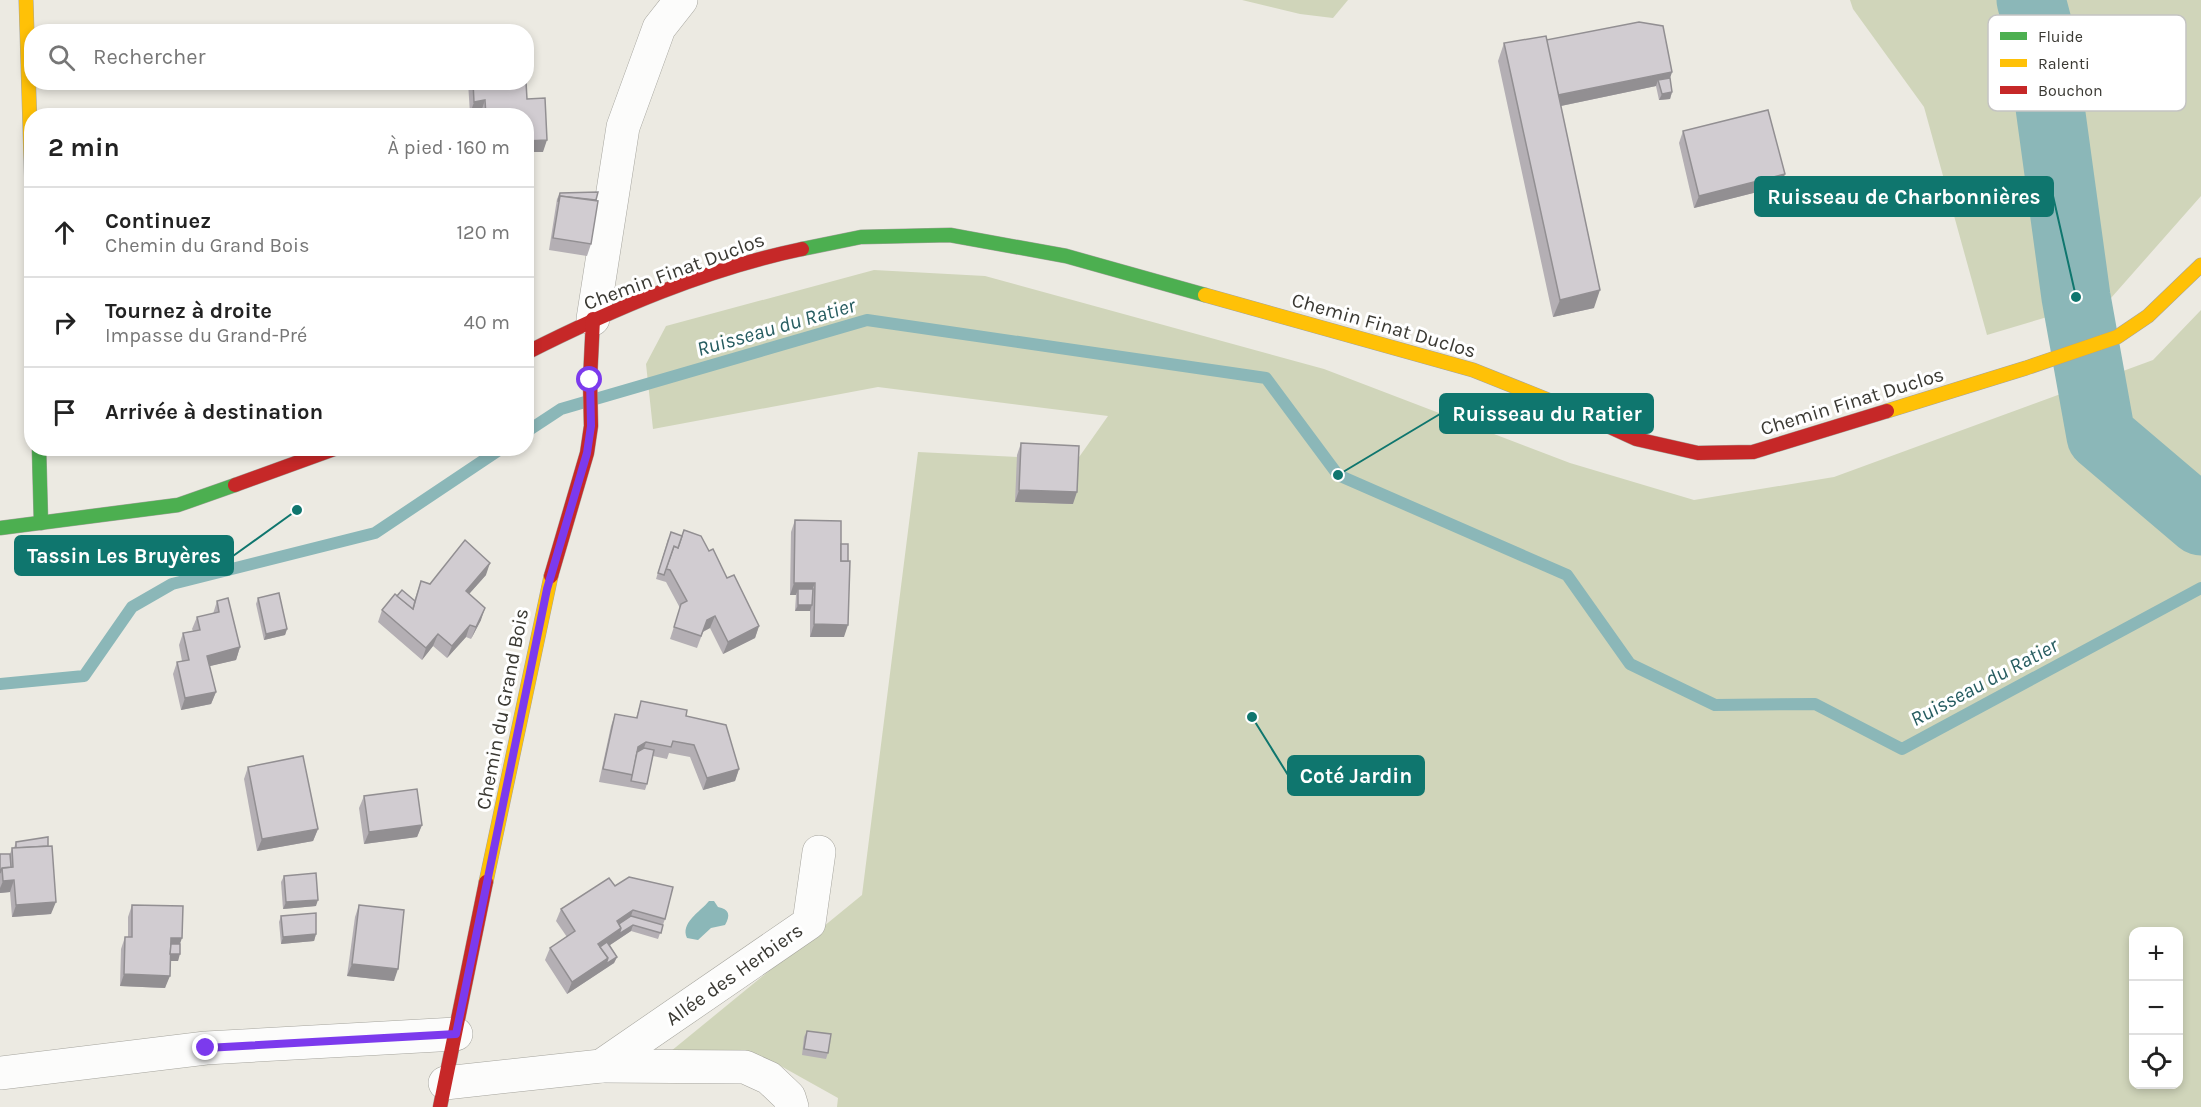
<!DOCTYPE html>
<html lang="fr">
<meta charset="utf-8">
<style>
:root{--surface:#fff;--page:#f2f2f2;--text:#222;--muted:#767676;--line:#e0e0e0}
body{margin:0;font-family:Karla,sans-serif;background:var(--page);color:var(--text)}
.controls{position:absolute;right:18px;bottom:18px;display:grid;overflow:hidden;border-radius:12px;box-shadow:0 3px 9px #0003}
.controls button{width:54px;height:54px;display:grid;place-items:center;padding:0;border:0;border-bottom:2px solid var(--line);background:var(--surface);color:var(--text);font:30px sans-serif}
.stop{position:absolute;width:18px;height:18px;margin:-14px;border:4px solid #7c3aed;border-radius:50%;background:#fff}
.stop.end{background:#7c3aed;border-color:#fff;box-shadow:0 2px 6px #0008}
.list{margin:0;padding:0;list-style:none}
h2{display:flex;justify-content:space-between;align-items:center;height:78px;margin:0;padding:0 24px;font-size:26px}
h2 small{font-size:20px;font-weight:400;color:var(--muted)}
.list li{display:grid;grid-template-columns:39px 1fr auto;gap:18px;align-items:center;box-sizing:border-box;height:90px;padding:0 24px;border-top:2px solid var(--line)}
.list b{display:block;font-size:22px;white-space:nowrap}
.list p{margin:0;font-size:20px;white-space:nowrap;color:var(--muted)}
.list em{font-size:20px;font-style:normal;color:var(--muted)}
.icon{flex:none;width:33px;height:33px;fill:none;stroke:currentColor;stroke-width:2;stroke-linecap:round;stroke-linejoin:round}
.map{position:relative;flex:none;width:2201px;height:1107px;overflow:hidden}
.search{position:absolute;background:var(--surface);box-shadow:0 3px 9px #0003;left:24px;top:24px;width:510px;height:66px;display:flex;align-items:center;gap:15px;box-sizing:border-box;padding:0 21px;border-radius:24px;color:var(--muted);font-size:22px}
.panel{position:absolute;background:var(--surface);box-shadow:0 3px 9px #0003;left:24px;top:108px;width:510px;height:348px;border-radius:24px}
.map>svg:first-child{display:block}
</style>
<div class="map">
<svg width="2201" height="1107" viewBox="0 0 2201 1107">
<rect width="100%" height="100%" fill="#eceae2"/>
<!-- green -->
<g fill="#d0d5ba" fill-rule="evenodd">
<path d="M1242 0H1348L1333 18 1300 14Z"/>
<path d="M1850 0H2201V196L2111 298 1987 335 1924 107 1853 9Z"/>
<path d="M874 270 985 276 1324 369 1570 463 1694 500 1834 477 2153 360 2201 310V1107H837L838 1098 770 1060 665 1056 862 895 918 452 1077 460 1108 416 878 387 653 429 646 364 666 326ZM2134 932H2178V1084H2134Z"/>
</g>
<!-- water -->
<path fill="#8bb7b8" d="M709 901H714L718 907C729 909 731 915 725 925L711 928 698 940 687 938C680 923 700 912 709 901Z"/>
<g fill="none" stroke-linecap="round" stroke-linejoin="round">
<!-- stream -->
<g stroke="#8bb7b8" stroke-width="12">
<path d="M526 432 561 409 867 320 1266 378 1338 475 1567 575 1630 664 1715 705 1815 704 1902 749 2201 588"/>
<path d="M0 684 84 676 132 607 172 584 375 533 502 448"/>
</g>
<!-- river -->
<path stroke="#8bb7b8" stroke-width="69" d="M2031 0 2040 34 2076 297 2101 436 2201 521"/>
<defs>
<g id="street">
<path d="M593 319 623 127 659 28 681 0"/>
<path d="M601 1066 745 1067 769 1078 789 1097 792 1107"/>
<path d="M0 1073 206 1048 456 1034"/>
<path d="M445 1083 601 1066 809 923 819 852"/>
</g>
<g id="fast">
<path d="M802 249 861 237 950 235 1066 256 1205 295"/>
<path d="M39 448 41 523"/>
<path d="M0 528 178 505 235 485"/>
</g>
<g id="slow">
<path d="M26 0 32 193"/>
<path d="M1205 295 1473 370 1568 408"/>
<path d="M1887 411 2026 368 2117 337 2148 316 2201 265"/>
<path d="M486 882 551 576"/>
</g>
<g id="jam">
<path d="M526 353C613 309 706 269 802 249"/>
<path d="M1568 408 1636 439 1698 453 1753 452 1887 411"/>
<path d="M235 485 337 448"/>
<path d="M551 576 587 453 591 426 590 380 593 319"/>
<path d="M440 1107 486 882"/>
</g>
</defs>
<!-- street casing -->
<use href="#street" stroke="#a5a49d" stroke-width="34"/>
<!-- fast casing -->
<use href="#fast" stroke="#a5a49d" stroke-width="15"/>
<!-- slow casing -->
<use href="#slow" stroke="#a5a49d" stroke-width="15"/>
<!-- jam casing -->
<use href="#jam" stroke="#a5a49d" stroke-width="15"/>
<!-- street -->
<use href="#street" stroke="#fcfcfb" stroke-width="33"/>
<!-- fast -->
<use href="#fast" stroke="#4caf50" stroke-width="14"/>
<!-- slow -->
<use href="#slow" stroke="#ffc107" stroke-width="14"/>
<!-- jam -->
<use href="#jam" stroke="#c62828" stroke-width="14"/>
</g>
<!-- wall -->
<g fill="#b4afb4">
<path d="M1547 40 1672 72 1670 78 1672 92 1670 99 1659 100 1656 86 1561 106 1594 308 1553 317 1498 61 1504 43Z"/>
<path d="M468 82H526L527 99 543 152 526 116H481V112L470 114Z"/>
<path d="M1683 131 1781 186 1694 208 1679 143Z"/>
<path d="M560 193 591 244 587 256 549 250 557 199Z"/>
<path d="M1021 443 1073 504 1015 502 1017 455Z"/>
<path d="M795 520 841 544 844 637H810V611H795L796 595H790L791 532Z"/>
<path d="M668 539 709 551 759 626 755 638 723 654 710 628 703 632 697 648 670 639 680 608 666 582 656 579Z"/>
<path d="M486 575 469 594 481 620 471 639 466 637 447 658 433 646 422 660 378 622 382 610 414 601 421 581 430 584Z"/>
<path d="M258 598 287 629 285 635 264 640 256 604Z"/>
<path d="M217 601 240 647 236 660 209 666 216 692 211 704 181 710 173 674 177 662 182 661 179 645 183 633 193 631 192 629 197 617 213 614Z"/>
<path d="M641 701 686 716 739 769 735 781 703 790 690 757 669 753 667 759 653 756 647 784 645 790 599 782 611 726 615 714 636 718Z"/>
<path d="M248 767 318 829 313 841 257 851 244 779Z"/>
<path d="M364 796 422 825 417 837 364 844 359 808Z"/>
<path d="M16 842 51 914 12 917 10 892 0 893V854H10L12 848H14Z"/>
<path d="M284 876 316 906 283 909 281 882Z"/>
<path d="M615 886 665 919 658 939 631 931 610 945 617 957 614 963 567 994 545 960 550 948 567 937 556 921 561 909Z"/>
<path d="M132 905 180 944 178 961H170L165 988 120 986 121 949 125 937H128V917Z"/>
<path d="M359 905 394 981 347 976 355 917Z"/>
<path d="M281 916 316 934 314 941 281 944 279 922Z"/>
<path d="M807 1031 828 1053 826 1059 802 1055 804 1037Z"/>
</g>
<!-- shaded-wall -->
<g fill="#928f92">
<path d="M1672 72 1668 84 1658 80 1656 86 1551 108 1555 96Z"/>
<path d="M1672 92 1670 99 1659 100 1662 94Z"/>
<path d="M485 100 481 112 470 114 474 102Z"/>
<path d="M547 140 543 152H526V141Z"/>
<path d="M1785 174 1781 186 1694 208 1699 196Z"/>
<path d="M1600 290 1594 308 1553 317 1560 300Z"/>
<path d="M1019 490 1077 492 1073 504 1015 502Z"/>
<path d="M490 563 486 575 461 603 466 591Z"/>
<path d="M794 583H815L810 595 798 589 796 595H790Z"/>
<path d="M798 605H812L810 611H795Z"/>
<path d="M485 608 481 620 471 639 476 627Z"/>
<path d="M715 616 710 628 702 632 707 620Z"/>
<path d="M814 624 848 625 844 637H810Z"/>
<path d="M470 625 466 637 447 658 452 646Z"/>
<path d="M759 626 755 638 723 654 728 642Z"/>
<path d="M287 629 285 635 264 640 266 634Z"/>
<path d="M438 634 433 646 422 660 426 648Z"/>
<path d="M240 647 236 660 202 668 207 656Z"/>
<path d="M216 692 211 704 181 710 185 698Z"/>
<path d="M646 742 642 754 635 759 638 747Z"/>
<path d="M739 769 735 781 703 790 707 778Z"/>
<path d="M422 825 417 837 364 844 369 832Z"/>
<path d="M318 829 313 841 257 851 262 839Z"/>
<path d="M14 880 10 892 0 893V888L3 881Z"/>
<path d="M318 900 316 906 283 909 286 902Z"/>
<path d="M56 902 51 914 12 917 16 905Z"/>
<path d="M633 910 629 922 617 930V921Z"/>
<path d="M633 925 631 931 598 953V944L621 928Z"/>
<path d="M316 934 314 941 281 944 283 937Z"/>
<path d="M171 938H182L178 950H168Z"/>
<path d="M168 954H180L178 961H166Z"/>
<path d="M617 957 614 963 567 994 572 982 608 958Z"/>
<path d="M352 964 398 969 394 981 347 976Z"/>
<path d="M124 974 170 976 165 988 120 986Z"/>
</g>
<!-- building -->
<g fill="#d1ccd1" stroke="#928f92" stroke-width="1.5">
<path d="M1639 22 1663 26 1672 72 1558 95 1546 40Z"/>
<path d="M1546 36 1600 290 1560 300 1504 43Z"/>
<path d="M1670 78 1672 92 1662 94 1658 80Z"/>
<path d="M473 82H526L527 99 545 98 547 140 526 141V116H486L485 100 474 102Z"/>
<path d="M1768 110 1785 174 1699 196 1683 131Z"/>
<path d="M598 192 596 200 560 196 558 202 560 193Z"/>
<path d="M560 196 598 201 591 244 553 238Z"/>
<path d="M1021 443 1079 446 1077 492 1019 490Z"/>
<path d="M795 520 841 521V561H850L848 625 814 624 815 583H794Z"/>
<path d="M684 530 701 536 709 551 713 549 727 578 734 575 759 626 728 642 715 616 707 620 701 636 674 627 681 604 687 601 670 570 666 569 674 546 678 548Z"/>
<path d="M671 532 682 536 678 548 674 546 664 575 658 573Z"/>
<path d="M465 540 490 563 466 591 485 608 476 627 470 625 452 646 438 634 426 648 382 610 395 594 413 609 421 581 430 584Z"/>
<rect x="841" y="544" width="7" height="17"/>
<path d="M798 589H813L812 605H798Z"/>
<path d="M402 590 415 601 413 609 397 596Z"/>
<path d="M279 593 287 629 266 634 258 598Z"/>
<path d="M228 598 240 647 207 656 216 692 185 698 177 662 189 660 183 633 200 630 197 617 219 612 217 601Z"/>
<path d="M641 701 687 710 686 716 726 725 739 769 707 778 694 745 673 741 671 747 646 742 638 747 633 775 603 769 615 714 637 718Z"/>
<path d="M644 748 654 750 647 784 631 781 637 752Z"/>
<path d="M303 756 318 829 262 839 248 767Z"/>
<path d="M417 789 422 825 369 832 364 796Z"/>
<path d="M48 837V846L16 848V842Z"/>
<path d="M52 846 56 902 16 905 14 880 3 881 2 868 13 867 12 848Z"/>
<path d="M0 854H10L11 867 2 868 0 873Z"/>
<path d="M316 873 318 900 286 902 284 876Z"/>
<path d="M629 877 673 887 665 919 633 910 617 921 621 928 598 944 608 958 572 982 550 948 575 931 561 909 609 878 615 886Z"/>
<path d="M132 905 183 906 182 938H171L170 976 124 974 125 937H132Z"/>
<path d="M359 905 404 910 398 969 352 964Z"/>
<path d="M316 913V934L283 937 281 916Z"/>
<path d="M631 916 663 925 661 933 633 925 619 934 621 928 619 924Z"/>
<path d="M607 942 617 957 606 964 608 958 600 947Z"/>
<path d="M171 944H180V954H170Z"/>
<path d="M807 1031 831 1034 828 1053 804 1049Z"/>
</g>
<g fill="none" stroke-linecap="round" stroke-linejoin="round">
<!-- route -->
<path stroke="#7c3aed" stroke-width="8" d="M206 1048 456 1034 547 589 587 453 591 426 590 380"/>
</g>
<g text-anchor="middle" stroke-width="6" stroke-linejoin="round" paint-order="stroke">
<!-- street labels -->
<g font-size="20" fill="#3a3933" stroke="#fff">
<text transform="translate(674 271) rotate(-20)" y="7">Chemin Finat Duclos</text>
<text transform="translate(1384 325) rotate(16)" y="7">Chemin Finat Duclos</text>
<text transform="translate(1852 401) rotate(-17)" y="7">Chemin Finat Duclos</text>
<text transform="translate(502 709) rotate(-79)" y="7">Chemin du Grand Bois</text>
<text transform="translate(734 974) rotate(-35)" y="7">Allée des Herbiers</text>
</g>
<!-- water labels -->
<g font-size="21" font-style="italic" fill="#265c60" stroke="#fff">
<text transform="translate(776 327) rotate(-16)" y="7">Ruisseau du Ratier</text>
<text transform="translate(1984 682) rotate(-28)" y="7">Ruisseau du Ratier</text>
</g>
</g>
<!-- legend -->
<rect x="1988" y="15" width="198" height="96" rx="9" fill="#fff" stroke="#c4c4c2" stroke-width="1.5"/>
<rect x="2000" y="32" width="27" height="8" fill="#4caf50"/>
<rect x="2000" y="59" width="27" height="8" fill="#ffc107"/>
<rect x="2000" y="86" width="27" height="8" fill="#c62828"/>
<g font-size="16" fill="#3a3933">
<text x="2038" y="42">Fluide</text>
<text x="2038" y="69">Ralenti</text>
<text x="2038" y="96">Bouchon</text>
</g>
<!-- callouts -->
<path fill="none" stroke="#0f766e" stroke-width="2" d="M2076 297L2053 196M1338 475L1440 414M297 510L233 556M1252 717L1288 775"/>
<g fill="#0f766e" stroke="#fff" stroke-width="2">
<circle cx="2076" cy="297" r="6"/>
<circle cx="1338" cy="475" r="6"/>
<circle cx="297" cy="510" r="6"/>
<circle cx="1252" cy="717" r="6"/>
</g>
<g fill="#0f766e" stroke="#0f766e" stroke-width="2">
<rect x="1755" y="177" width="298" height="39" rx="6"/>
<rect x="1440" y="394" width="213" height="39" rx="6"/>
<rect x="15" y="536" width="218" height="39" rx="6"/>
<rect x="1288" y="756" width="136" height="39" rx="6"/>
</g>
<g font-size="21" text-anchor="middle" font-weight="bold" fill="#fff">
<text x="1904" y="204">Ruisseau de Charbonnières</text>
<text x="1547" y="421">Ruisseau du Ratier</text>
<text x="124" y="563">Tassin Les Bruyères</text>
<text x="1356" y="783">Coté Jardin</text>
</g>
</svg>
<div class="controls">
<button>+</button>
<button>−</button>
<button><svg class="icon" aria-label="locate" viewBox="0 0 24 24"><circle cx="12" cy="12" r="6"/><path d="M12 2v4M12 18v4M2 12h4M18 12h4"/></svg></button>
</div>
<div class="stop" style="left:590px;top:380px"></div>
<div class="stop end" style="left:206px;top:1048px"></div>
<div class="search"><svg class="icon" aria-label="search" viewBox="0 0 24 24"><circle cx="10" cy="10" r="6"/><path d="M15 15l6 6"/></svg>Rechercher</div>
<section class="panel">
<h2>2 min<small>À pied · 160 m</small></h2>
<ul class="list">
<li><svg class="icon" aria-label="ahead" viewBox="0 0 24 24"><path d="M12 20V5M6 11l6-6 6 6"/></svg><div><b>Continuez</b><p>Chemin du Grand Bois</p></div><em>120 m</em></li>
<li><svg class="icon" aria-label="right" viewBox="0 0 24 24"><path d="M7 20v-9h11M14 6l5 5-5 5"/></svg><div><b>Tournez à droite</b><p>Impasse du Grand-Pré</p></div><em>40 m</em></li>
<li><svg class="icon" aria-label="arrive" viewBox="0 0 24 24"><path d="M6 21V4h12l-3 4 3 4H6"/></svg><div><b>Arrivée à destination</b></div></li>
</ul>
</section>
</div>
